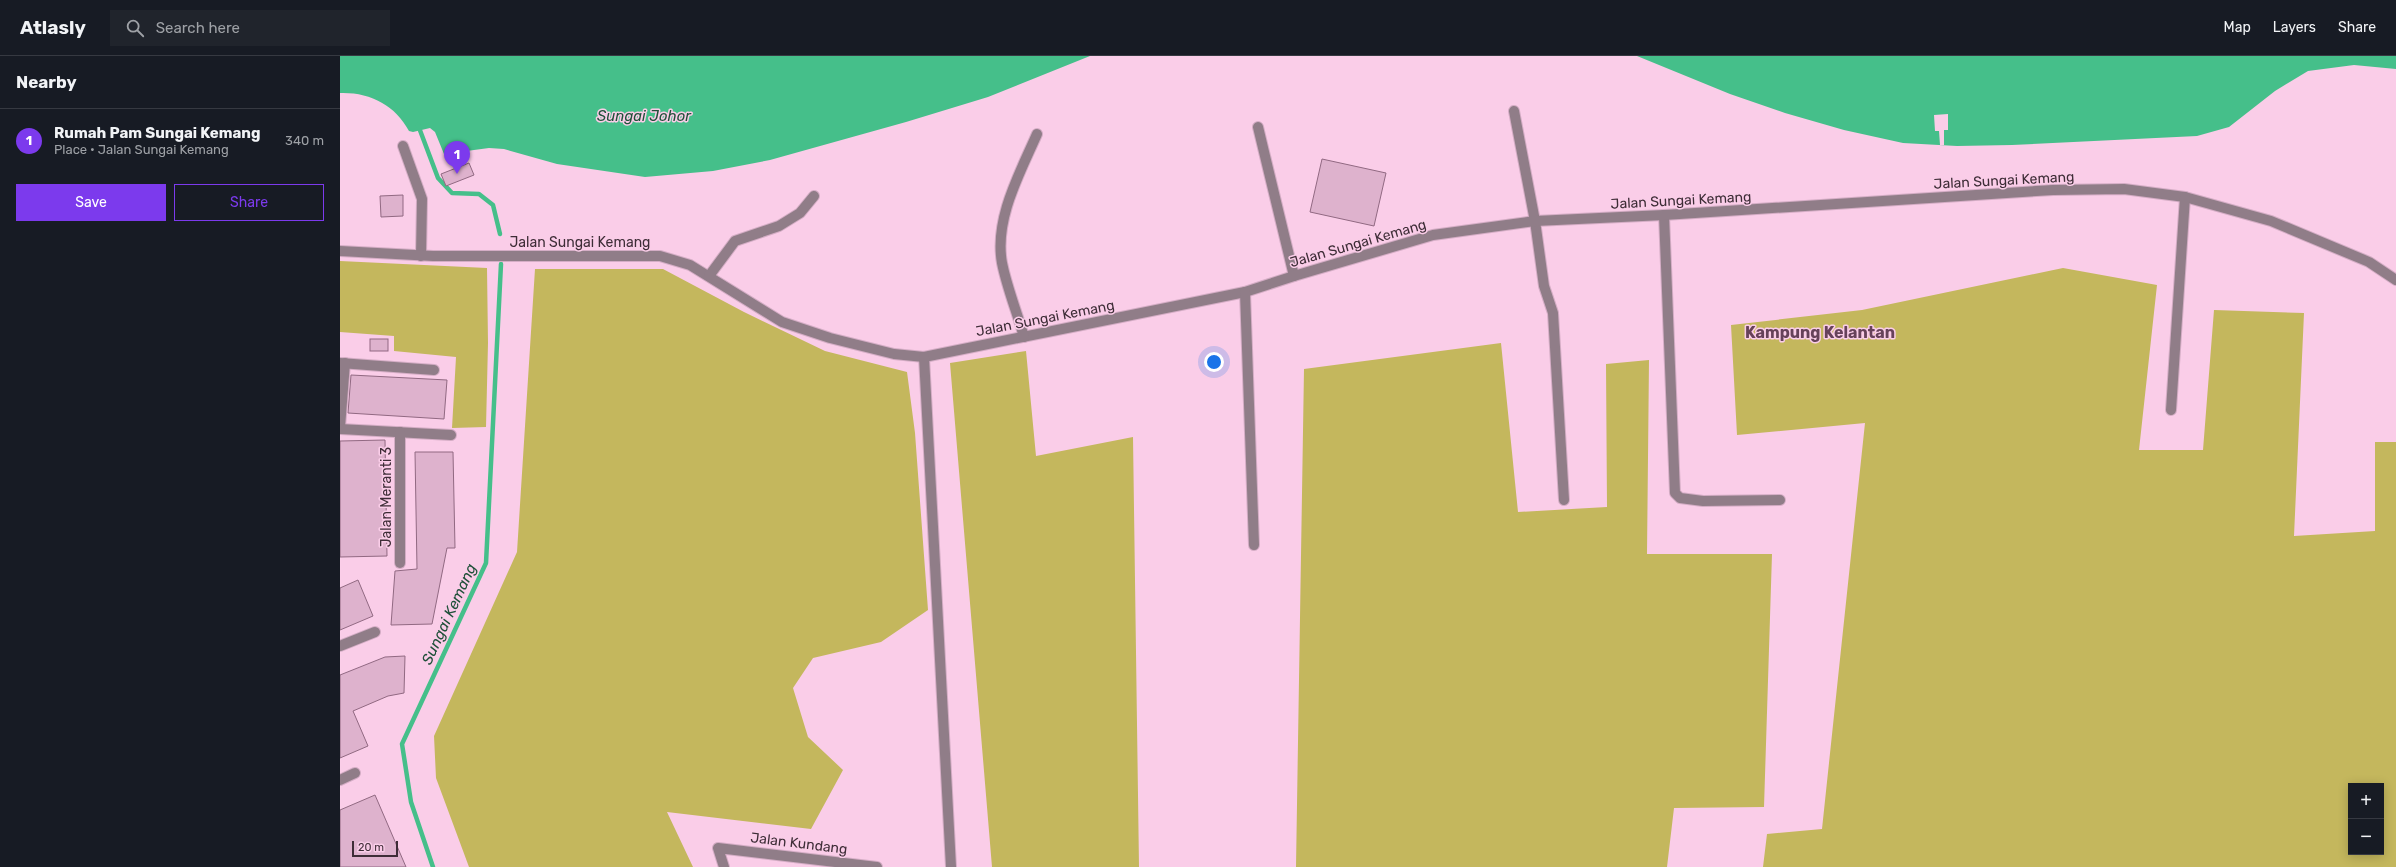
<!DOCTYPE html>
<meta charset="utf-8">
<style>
:root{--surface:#171b24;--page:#20242c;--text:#f1f3f6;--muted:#9ea1a6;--line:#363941;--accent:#7c3aed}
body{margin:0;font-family:Rubik,sans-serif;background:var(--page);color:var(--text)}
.controls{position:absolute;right:12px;bottom:12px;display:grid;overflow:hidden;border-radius:0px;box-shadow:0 2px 10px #0003}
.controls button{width:36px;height:36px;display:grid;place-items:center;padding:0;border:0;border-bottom:1px solid var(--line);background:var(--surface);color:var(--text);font:20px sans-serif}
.scale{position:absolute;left:12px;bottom:10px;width:46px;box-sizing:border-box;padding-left:4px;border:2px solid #3e2d37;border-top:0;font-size:11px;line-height:14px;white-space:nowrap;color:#3e2d37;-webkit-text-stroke:3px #facde8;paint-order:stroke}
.you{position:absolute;left:874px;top:306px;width:14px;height:14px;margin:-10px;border:3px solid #fff;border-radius:50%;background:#1a73e8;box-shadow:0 0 0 6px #1a73e833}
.badge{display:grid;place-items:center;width:26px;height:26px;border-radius:50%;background:var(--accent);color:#fff;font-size:13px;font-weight:700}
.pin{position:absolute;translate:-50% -33px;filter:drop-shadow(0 1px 2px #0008)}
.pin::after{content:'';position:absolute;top:21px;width:14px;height:12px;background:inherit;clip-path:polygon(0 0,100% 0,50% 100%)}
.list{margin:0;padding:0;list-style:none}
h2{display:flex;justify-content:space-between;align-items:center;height:52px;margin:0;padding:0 16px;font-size:17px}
h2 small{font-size:13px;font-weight:400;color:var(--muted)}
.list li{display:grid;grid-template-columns:26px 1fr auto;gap:12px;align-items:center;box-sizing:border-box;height:64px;padding:0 16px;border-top:1px solid var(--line)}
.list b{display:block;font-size:15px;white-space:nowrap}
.list p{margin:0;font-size:13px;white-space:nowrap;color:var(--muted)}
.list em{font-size:13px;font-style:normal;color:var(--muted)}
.actions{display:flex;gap:8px;padding:12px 16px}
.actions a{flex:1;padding:9px 0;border:1px solid var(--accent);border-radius:0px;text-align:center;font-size:14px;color:var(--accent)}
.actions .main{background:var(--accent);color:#fff}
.icon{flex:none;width:22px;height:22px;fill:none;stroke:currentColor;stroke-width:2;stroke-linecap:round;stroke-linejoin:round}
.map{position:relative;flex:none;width:2056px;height:811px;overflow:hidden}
header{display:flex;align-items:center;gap:24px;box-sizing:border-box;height:56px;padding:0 20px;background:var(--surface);border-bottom:1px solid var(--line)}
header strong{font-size:19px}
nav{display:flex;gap:22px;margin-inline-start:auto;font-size:14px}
.search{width:280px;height:36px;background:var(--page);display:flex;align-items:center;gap:10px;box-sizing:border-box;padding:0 14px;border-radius:0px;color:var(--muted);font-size:15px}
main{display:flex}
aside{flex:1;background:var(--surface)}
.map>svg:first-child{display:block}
</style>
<header>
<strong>Atlasly</strong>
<div class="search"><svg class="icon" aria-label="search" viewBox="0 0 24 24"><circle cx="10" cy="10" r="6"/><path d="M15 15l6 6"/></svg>Search here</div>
<nav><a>Map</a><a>Layers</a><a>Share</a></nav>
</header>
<main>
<aside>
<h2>Nearby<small></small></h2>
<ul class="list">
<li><span class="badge">1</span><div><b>Rumah Pam Sungai Kemang</b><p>Place · Jalan Sungai Kemang</p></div><em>340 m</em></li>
</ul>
<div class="actions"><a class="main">Save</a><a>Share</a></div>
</aside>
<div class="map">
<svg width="2056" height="811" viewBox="0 0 2056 811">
<rect width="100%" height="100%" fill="#facde8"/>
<!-- green -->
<g fill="#c4b75d" fill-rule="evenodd">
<path d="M0 205 147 212 148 287 146 371 112 372 116 301 54 295V280L0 276Z"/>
<path d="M1723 212 1817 229 1799 394H1863L1874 254 1964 257 1954 480 2035 475V386H2056V811H1423L1427 778 1482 773 1525 367 1397 379 1391 269 1522 254ZM2011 730H2041V796H2011Z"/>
<path d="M195 213H323L404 256 485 295 567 316 575 377 588 554 541 586 473 602 453 632 468 681 503 714 471 773 327 756 353 811H129L96 722 94 680 177 496Z"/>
<path d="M1161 287 1178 456 1267 451 1266 308 1309 304 1307 498H1432L1424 751 1334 752 1327 811H956L964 313Z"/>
<path d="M686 295 696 400 793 381 799 811H652L610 307Z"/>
</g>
<!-- water -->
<g fill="#45bf8a">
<path d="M0 0H750L648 41 566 66 430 104 373 115 305 121 217 108 164 93 149 92 104 98 95 76 90 72 73 76 69 75C55 49 30 36 0 37Z"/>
<path d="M1297 0H2056V13L2014 9 1968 15 1935 35 1889 71 1857 80 1672 89 1617 90 1563 87 1504 74 1445 57 1390 38Z"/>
</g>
<!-- pier -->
<path fill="#facde8" d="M1608 58V74H1604V89H1600L1599 75H1595L1594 59Z"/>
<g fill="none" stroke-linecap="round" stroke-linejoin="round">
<!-- stream -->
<g stroke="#45bf8a" stroke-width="4.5">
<path d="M78 69 98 122 112 137 139 138 153 149 160 178"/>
<path d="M93 811 71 746 62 688 146 507 161 208"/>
</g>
</g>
<!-- building -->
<g fill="#deb2cd" stroke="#916982">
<path d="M982 103 1046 117 1034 170 970 156Z"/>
<path d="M129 107 134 119 106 130 101 118Z"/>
<path d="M63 139V160L41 161 40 140Z"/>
<rect x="30" y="283" width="18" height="12"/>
<path d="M11 319 107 324 104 363 8 357Z"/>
<path d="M45 384 47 500 0 501V385Z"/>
<path d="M75 396H113L115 492H107L92 568 51 569 55 515 77 513Z"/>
<path d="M18 524 33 560 0 574V532Z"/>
<path d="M65 600 64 637 48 640 13 655 28 690 0 702V619L45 601Z"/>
<path d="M35 739 66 811H0V754Z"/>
</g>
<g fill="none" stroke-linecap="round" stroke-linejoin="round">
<defs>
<g id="minor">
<path d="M1174 55 1195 165 1204 230 1213 257 1224 444"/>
<path d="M918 71 954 220"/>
<path d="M63 90 82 143 81 200"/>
<path d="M1324 159 1335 437 1340 442 1363 445 1440 444"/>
<path d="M0 195 93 200H320L350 209 442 266 490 282 554 298 584 301 905 236 954 220 1093 179 1195 165 1324 159 1713 134 1784 133 1845 141 1931 165 2029 206 2056 224"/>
<path d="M369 220 395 185 439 170 460 157 474 140"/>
<path d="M905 236 914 489"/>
<path d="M684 281C677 256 667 232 662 207 654 163 680 117 697 78"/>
<path d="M584 301 611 811"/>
<path d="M0 307 94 314"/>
<path d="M1831 354 1845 141"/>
<path d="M0 371 5 307"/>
<path d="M0 373 111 379"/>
<path d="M60 507V376"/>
<path d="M0 590 35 576"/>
<path d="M0 724 15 717"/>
<path d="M384 811 378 792 537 811"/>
</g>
</defs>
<!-- minor casing -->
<use href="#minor" stroke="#d4adc5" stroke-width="12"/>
<!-- minor -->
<use href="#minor" stroke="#907d88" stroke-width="10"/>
</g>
<g text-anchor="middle" stroke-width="3" stroke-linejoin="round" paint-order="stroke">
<!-- street labels -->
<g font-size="14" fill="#3e2d37" stroke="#facde8">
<text transform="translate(1664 124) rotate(-3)" y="5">Jalan Sungai Kemang</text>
<text transform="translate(1341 144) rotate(-3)" y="5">Jalan Sungai Kemang</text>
<text x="240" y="191">Jalan Sungai Kemang</text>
<text transform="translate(1018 187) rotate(-16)" y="5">Jalan Sungai Kemang</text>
<text transform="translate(705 262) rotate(-11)" y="5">Jalan Sungai Kemang</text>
<text transform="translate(46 441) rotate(-90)" y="5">Jalan Meranti 3</text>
<text transform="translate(459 787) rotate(7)" y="5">Jalan Kundang</text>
</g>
<!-- water labels -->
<g font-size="15" font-style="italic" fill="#1f5039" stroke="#facde8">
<text x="304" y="65">Sungai Johor</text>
<text transform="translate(109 558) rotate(-65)" y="5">Sungai Kemang</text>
</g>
<!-- quarter labels -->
<g font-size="16" font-weight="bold" fill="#67425a" stroke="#facde8">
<text x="1480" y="282">Kampung Kelantan</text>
</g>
</g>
</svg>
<div class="controls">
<button>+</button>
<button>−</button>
</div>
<div class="scale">20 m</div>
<div class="you"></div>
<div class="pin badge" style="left:117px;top:118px">1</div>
</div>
</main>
